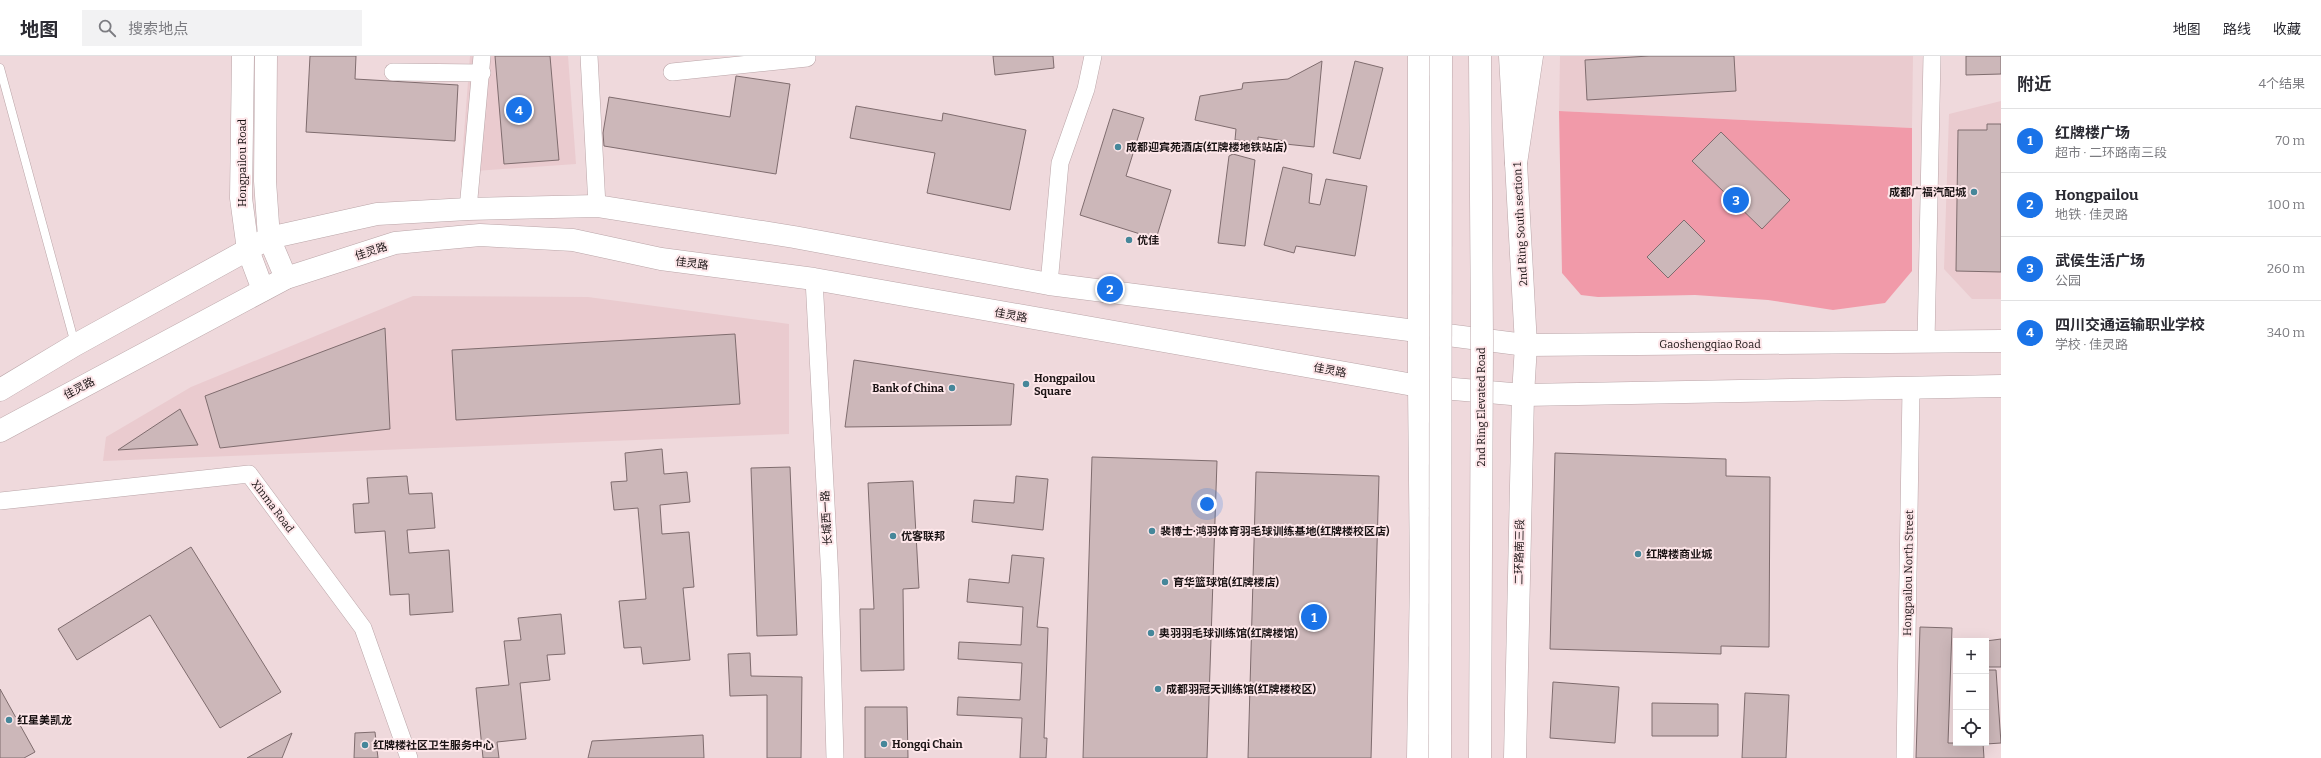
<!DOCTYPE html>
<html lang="zh">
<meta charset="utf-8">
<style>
:root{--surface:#fff;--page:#f2f2f3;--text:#2b2b33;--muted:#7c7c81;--line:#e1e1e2;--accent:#1a73e8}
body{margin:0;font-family:Bitter,"Noto Sans SC",serif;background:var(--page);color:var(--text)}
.controls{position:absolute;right:12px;bottom:12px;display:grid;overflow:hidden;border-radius:0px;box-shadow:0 4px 16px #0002}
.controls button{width:36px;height:36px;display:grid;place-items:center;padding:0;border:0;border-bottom:1px solid var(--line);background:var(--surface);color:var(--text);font:20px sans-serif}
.you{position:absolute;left:1207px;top:448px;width:14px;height:14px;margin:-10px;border:3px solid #fff;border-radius:50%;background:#1a73e8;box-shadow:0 0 0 6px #1a73e833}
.badge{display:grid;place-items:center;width:26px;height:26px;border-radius:50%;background:var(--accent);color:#fff;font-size:13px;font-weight:700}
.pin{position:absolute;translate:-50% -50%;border:2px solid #fff;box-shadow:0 1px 4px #0006}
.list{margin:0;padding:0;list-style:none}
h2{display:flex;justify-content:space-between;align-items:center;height:52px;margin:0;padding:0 16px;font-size:17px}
h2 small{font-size:13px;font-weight:400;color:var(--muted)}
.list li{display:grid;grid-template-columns:26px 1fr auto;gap:12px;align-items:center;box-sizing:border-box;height:64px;padding:0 16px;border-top:1px solid var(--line)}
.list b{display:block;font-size:15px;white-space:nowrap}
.list p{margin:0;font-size:13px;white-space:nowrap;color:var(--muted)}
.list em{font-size:13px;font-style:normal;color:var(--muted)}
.icon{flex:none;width:22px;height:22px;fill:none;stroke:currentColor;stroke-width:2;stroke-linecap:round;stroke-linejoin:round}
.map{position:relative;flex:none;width:2001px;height:702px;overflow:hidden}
header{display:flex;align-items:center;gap:24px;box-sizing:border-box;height:56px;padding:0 20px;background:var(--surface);border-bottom:1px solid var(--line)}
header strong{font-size:19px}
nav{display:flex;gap:22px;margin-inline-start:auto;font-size:14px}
.search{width:280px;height:36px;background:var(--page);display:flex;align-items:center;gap:10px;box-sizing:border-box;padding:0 14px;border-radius:0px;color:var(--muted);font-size:15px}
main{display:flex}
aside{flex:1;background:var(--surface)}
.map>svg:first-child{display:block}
</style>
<header>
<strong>地图</strong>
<div class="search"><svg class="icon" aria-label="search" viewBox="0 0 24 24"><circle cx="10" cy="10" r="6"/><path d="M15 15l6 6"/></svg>搜索地点</div>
<nav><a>地图</a><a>路线</a><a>收藏</a></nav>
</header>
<main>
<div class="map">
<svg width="2001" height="702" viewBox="0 0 2001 702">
<rect width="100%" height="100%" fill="#efd9dc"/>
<!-- built -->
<g fill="#eacbcf">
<path d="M470 0H568L576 108 461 116Z"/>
<path d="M1560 0H1913L1912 72 1559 55Z"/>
<path d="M2001 45V243H1972L1944 213 1949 58Z"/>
<path d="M413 240 588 241 789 268V378L103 405 106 381 191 331Z"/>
</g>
<!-- green -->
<path fill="#f19aa9" d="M1559 55 1912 72V215L1885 247 1833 254 1768 244 1695 239 1598 241 1581 239 1562 217Z"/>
<!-- building -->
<g fill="#ccb7b9" stroke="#7f6c6e">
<path d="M310 0H356L355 23 458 29 455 85 306 76Z"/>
<path d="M495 0H550L559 104 504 108Z"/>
<path d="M993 0H1053L1054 12 995 19Z"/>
<path d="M1649 0H1734L1736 35 1587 44 1585 4Z"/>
<path d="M1966 0H2001V18L1966 19Z"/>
<path d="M1322 5 1314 91 1285 88V85L1258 81V86L1235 84 1236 73 1195 64 1200 40 1242 33 1243 27 1288 23Z"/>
<path d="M1355 5 1383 12 1360 103 1333 97Z"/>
<path d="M736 20 790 28 776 118 604 90 603 77 609 41 730 61Z"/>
<path d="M856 50 942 65 943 57 1026 74 1010 154 927 137 935 97 850 82Z"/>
<path d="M1113 53 1144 62 1126 120 1171 134 1156 183 1080 159Z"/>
<path d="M1987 68H2001V216L1956 215 1958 74H1987Z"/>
<path d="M1721 76 1790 144 1762 173 1692 105Z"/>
<path d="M1233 98 1255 104 1245 190 1218 187 1229 100Z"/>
<path d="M1283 111 1312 118 1309 147 1320 149 1326 123 1367 130 1355 200 1296 190 1294 197 1264 189Z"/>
<path d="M1684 164 1705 185 1668 222 1647 201Z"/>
<path d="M385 272 390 373 220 392 205 340Z"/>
<path d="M735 278 740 348 456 364 452 294Z"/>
<path d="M854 304 1014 328 1011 369 845 371Z"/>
<path d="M180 353 198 389 118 394Z"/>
<path d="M662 393 664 418 687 416 690 446 660 449 662 478 689 476 694 531 683 532 690 604 643 608 641 591 624 592 619 545 646 543 638 452 614 454 611 426 627 425 625 397Z"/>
<path d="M1555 397 1726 403V420L1770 421 1769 591 1721 590V598L1550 593Z"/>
<path d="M1092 401 1217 405 1207 702H1083Z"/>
<path d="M790 411 797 579 757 580 751 412Z"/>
<path d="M1256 416 1379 420 1371 702H1248Z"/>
<path d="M407 420 409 438 432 437 435 472 407 474 409 497 449 494 453 556 410 559 409 538 390 539 385 475 355 477 353 448 369 447 367 422Z"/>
<path d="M1016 420 1048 423 1043 474 972 466 974 444 1014 447Z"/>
<path d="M913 425 919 532 903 533 904 614 861 615 860 553H874L868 427Z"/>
<path d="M191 491 281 636 220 672 150 559 77 604 58 573Z"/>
<path d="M1012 499 1044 502 1037 571 1048 572 1044 682H1047L1046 702H1020L1022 662 957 659 958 641 1020 644 1022 607 958 603 959 586 1021 589 1023 551 967 546 969 523 1009 527Z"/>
<path d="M561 558 565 598 547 599 550 624 520 627 526 683 497 686 499 702H483L476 632 509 629 504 585 521 584 518 562Z"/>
<path d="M1920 571 1952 572 1948 687H1983L1984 702H1916Z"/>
<path d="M2001 583V611H1986V585Z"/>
<path d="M750 597 751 620 802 621 801 702H767V639L730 640 728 598Z"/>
<path d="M1986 614H1996L2001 687 1986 688Z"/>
<path d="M1553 626 1619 631 1615 687 1550 682Z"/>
<path d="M0 633 35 696 24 702H0Z"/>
<path d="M1745 637 1789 639 1786 702H1742Z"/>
<path d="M1652 647 1718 648V680H1652Z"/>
<path d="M865 651H907L908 702H865Z"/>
<path d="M375 676 378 702H354L355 677Z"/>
<path d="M292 677 282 702H247Z"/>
<path d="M703 679 704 702H588L592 685Z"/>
</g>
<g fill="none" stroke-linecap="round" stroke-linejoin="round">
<defs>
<path id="lane" d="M0 12 75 288"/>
<g id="street">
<path d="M589 0 597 150"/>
<path d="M393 16 482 17"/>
<path d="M672 16 807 2 806 0"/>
<path d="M468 153 482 0"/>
<path d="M814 223 830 523 835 702"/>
<path d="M1049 228 1060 107 1086 33 1093 0"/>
<path d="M1926 286 1932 0"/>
<path d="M0 445 249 418 363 572 409 702"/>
<path d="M1905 702 1911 333"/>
</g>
<g id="secondary">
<path d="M243 0 241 142 248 194 263 234"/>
<path d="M266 0 265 125 269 182 286 222"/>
<path d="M1419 0V276"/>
<path d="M1418 702 1421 521 1419 330"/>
<path d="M1515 702 1523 339 1526 289 1516 107 1532 0"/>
</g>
<g id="primary">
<path d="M1419 276V330"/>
<path d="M0 334 75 289 269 182 377 158 468 153 597 150 794 181 1049 228 1526 289 2001 285"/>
<path d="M0 375 286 222 395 187 480 179 573 184 661 203 814 223 1419 330 1523 339 2001 330"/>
</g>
<path id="highway" d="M1510 0 1516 107"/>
</defs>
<!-- lane casing -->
<use href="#lane" stroke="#baa5a8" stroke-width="9"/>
<!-- street casing -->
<use href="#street" stroke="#baa5a8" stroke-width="18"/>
<!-- secondary casing -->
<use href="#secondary" stroke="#baa5a8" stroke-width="23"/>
<!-- primary casing -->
<use href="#primary" stroke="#baa5a8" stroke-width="23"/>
<!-- highway casing -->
<use href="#highway" stroke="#baa5a8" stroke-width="23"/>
<!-- lane -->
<use href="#lane" stroke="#fff" stroke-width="8"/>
<!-- street -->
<use href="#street" stroke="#fff" stroke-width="17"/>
<!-- secondary -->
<use href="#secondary" stroke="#fff" stroke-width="22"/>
<!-- primary -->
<use href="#primary" stroke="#fff" stroke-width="22"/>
<!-- highway -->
<use href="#highway" stroke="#fff" stroke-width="22"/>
<defs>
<g id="highway-bridge">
<path d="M1440 702 1441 0"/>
<path d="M1480 702 1482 284 1480 0"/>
</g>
</defs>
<!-- highway-bridge casing -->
<use href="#highway-bridge" stroke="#baa5a8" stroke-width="23" stroke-linecap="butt"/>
<!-- highway-bridge -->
<use href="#highway-bridge" stroke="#fff" stroke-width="22"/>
</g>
<!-- markers -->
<g fill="#46879a" stroke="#fde6e9" stroke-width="1.5">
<circle cx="1118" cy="91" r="4"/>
<circle cx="1974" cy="136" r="4"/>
<circle cx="1129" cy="184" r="4"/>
<circle cx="1026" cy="328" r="4"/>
<circle cx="952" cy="332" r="4"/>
<circle cx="1152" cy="475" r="4"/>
<circle cx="893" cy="480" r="4"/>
<circle cx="1638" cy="498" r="4"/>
<circle cx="1165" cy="526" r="4"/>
<circle cx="1151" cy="577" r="4"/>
<circle cx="1158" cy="633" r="4"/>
<circle cx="9" cy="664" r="4"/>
<circle cx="884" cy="688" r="4"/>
<circle cx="365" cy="689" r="4"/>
</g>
<g text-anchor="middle" stroke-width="4" stroke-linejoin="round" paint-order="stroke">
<!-- poi labels -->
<g font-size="11" font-weight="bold" fill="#1a1314" stroke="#fde6e9" text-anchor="start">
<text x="1126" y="95">成都迎宾苑酒店(红牌楼地铁站店)</text>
<text x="1966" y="140" text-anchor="end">成都广福汽配城</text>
<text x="1137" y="188">优佳</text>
<text x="1034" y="326">Hongpailou<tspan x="1034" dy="13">Square</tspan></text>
<text x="944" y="336" text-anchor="end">Bank of China</text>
<text x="1160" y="479">裴博士·鸿羽体育羽毛球训练基地(红牌楼校区店)</text>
<text x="901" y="484">优客联邦</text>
<text x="1646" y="502">红牌楼商业城</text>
<text x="1173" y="530">育华篮球馆(红牌楼店)</text>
<text x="1159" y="581">奥羽羽毛球训练馆(红牌楼馆)</text>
<text x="1166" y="637">成都羽冠天训练馆(红牌楼校区)</text>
<text x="17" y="668">红星美凯龙</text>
<text x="892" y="692">Hongqi Chain</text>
<text x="373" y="693">红牌楼社区卫生服务中心</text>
</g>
<!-- street labels -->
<g font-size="11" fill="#1a1314" stroke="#fde6e9">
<text transform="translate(242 107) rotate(-90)" y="4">Hongpailou Road</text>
<text transform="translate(1520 168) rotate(-93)" y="4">2nd Ring South section 1</text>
<text transform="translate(371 195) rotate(-18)" y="4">佳灵路</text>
<text transform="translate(692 207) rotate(7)" y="4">佳灵路</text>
<text transform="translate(1011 259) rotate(10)" y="4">佳灵路</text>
<text x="1710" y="292">Gaoshengqiao Road</text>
<text transform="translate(1330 314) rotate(10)" y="4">佳灵路</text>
<text transform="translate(79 332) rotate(-28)" y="4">佳灵路</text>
<text transform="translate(1481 351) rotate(-90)" y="4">2nd Ring Elevated Road</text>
<text transform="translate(273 450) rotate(53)" y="4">Xinma Road</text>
<text transform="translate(826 462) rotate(-93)" y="4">长城西一路</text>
<text transform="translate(1519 496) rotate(-89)" y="4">二环路南三段</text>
<text transform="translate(1908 517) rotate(-89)" y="4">Hongpailou North Street</text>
</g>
</g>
</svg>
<div class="controls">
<button>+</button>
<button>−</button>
<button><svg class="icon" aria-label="locate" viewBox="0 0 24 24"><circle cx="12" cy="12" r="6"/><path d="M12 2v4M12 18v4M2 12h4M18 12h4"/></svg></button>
</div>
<div class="you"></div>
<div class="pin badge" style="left:1314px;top:561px">1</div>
<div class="pin badge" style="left:1110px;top:233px">2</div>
<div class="pin badge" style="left:1736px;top:144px">3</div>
<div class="pin badge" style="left:519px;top:54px">4</div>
</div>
<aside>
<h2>附近<small>4个结果</small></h2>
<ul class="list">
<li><span class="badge">1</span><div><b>红牌楼广场</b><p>超市 · 二环路南三段</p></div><em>70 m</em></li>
<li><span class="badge">2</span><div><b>Hongpailou</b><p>地铁 · 佳灵路</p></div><em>100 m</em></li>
<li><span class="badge">3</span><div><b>武侯生活广场</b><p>公园</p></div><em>260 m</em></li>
<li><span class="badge">4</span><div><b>四川交通运输职业学校</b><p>学校 · 佳灵路</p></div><em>340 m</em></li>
</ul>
</aside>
</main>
